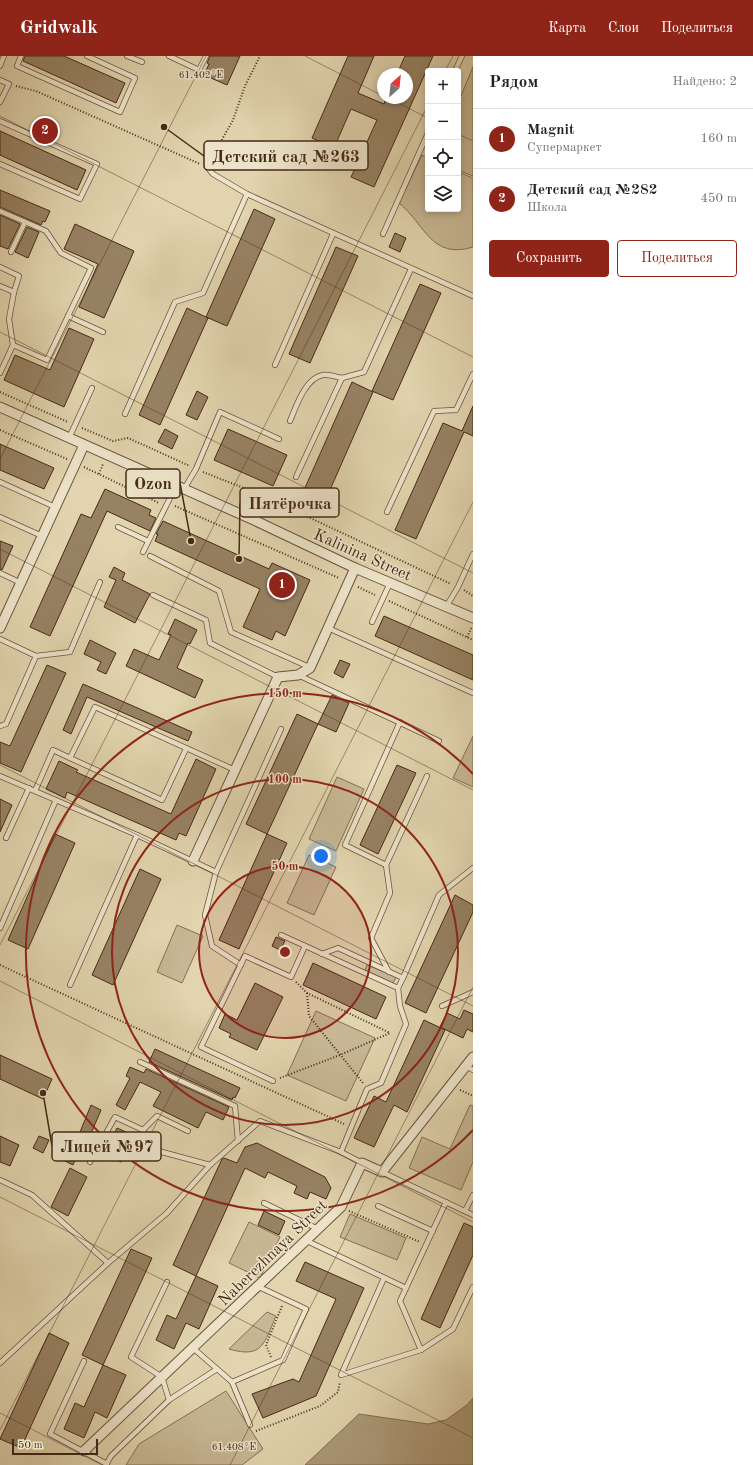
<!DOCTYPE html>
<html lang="ru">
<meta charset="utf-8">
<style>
:root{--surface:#fff;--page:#f2f2f2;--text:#222;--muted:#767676;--line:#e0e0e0;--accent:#8f2418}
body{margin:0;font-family:"Old Standard TT",serif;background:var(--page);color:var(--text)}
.controls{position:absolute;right:12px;top:12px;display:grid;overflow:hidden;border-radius:4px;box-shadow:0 2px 6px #0003}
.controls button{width:36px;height:36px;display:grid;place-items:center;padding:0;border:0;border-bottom:1px solid var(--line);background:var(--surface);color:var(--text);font:20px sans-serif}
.compass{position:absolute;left:377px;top:12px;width:36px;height:36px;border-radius:50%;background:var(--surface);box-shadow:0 2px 6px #0003;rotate:27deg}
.scale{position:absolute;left:12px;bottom:10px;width:86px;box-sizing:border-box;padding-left:4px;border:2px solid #462a13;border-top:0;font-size:11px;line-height:14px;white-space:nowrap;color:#462a13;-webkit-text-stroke:3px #ece3ca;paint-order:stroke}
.you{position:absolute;left:321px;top:800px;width:14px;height:14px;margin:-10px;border:3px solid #fff;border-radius:50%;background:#1a73e8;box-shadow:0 0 0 6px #1a73e833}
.badge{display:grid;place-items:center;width:26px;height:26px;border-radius:50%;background:var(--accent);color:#fff;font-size:13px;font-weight:700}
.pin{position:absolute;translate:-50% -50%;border:2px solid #fff;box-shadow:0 1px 4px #0006}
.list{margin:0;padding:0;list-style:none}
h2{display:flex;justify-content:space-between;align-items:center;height:52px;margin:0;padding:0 16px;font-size:17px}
h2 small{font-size:13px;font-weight:400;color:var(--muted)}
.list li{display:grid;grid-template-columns:26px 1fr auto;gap:12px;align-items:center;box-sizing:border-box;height:60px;padding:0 16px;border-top:1px solid var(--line)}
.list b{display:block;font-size:15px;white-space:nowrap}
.list p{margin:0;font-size:13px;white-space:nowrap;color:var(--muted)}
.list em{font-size:13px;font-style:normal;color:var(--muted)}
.actions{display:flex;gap:8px;padding:12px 16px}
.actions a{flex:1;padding:9px 0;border:1px solid var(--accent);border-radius:4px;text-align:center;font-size:14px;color:var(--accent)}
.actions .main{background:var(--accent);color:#fff}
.icon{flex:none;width:22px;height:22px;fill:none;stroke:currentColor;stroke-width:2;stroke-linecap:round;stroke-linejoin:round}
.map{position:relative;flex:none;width:473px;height:1409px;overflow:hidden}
header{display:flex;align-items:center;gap:24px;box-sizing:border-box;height:56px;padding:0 20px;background:var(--accent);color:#fff}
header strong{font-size:19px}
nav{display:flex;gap:22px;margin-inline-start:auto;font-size:14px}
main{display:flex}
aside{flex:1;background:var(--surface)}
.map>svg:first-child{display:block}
</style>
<header>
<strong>Gridwalk</strong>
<nav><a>Карта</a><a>Слои</a><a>Поделиться</a></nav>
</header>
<main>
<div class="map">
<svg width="473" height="1409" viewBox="0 0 473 1409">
<rect width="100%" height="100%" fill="#e1d4ae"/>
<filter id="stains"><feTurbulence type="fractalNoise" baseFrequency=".005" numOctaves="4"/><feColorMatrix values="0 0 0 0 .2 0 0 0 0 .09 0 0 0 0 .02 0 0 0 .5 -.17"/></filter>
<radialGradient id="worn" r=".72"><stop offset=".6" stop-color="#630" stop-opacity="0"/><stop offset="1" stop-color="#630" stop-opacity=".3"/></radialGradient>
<!-- green -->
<g fill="#c7b794" stroke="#867054">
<path d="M473 11V120L458 114V47Z"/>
<path d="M422 99 428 102V153H458V116L473 122V191C431 204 425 168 399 147Z"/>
<path d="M473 680V731L453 722Z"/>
<path d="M337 721 364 733 336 795 309 783Z"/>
<path d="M309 799 336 811 314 859 287 847Z"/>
<path d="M177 869 203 880 182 927 157 916Z"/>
<path d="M367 909 396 921 393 927 365 914Z"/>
<path d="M316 955 375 982 346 1045 287 1019Z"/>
<path d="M470 1049 473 1050V1106L461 1134 409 1112 422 1081 450 1093Z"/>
<path d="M350 1158 406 1182 397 1204 340 1181Z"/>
<path d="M249 1166 280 1181 260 1222 229 1207Z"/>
<path d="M267 1256 276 1260C264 1287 263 1303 229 1293Z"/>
<path d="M226 1335 263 1393 242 1409H126L139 1388Z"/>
</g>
<!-- water -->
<path fill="#ac9a79" stroke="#836d50" d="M473 1342V1409H305L359 1358 428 1368 446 1364 467 1349Z"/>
<!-- building -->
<g fill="#978264" stroke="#462a13">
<path d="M25 0H64L125 27 116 47 23 5Z"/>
<path d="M210 0H240L227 29 204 19 209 8 207 7Z"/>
<path d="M348 0H374L358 37 384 48 386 42H407V18H397L405 0H433L374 131 351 121 377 64 351 53 334 92 312 82Z"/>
<path d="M0 75 86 114 77 134 0 99Z"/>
<path d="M0 134 50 155 45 166 43 165 41 169 0 151Z"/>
<path d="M254 153 275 163 227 270 206 261Z"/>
<path d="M0 159 20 168 8 193 0 190Z"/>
<path d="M75 168 134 195 104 262 79 251 98 208 64 193Z"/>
<path d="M27 171 39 176 28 202 15 196Z"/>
<path d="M395 177 406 182 400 196 389 191Z"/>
<path d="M336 191 358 200 310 307 289 298Z"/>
<path d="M420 228 441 237 393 344 372 335Z"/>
<path d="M187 252 208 262 160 369 139 359Z"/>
<path d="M69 272 94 283 64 351 4 324 15 299 50 314Z"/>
<path d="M352 326 373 336 326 443 304 434Z"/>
<path d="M197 335 208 341 197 364 186 359Z"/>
<path d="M473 350V380L464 376 416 483 395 474 443 367 462 375Z"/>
<path d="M165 373 178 380 172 393 158 386Z"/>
<path d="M228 373 287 399 273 430 214 404Z"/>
<path d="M0 388 54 412 44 433 0 414Z"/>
<path d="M105 433 151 454 149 459 156 462 150 475 107 455 50 580 30 571 81 458 91 462Z"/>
<path d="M163 465 269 513 272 507 310 524 285 580 276 575 272 584 243 571 260 533 155 485 158 478H156Z"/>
<path d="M0 485 13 490 2 514 0 513Z"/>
<path d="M114 511 125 517 122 524 150 538 135 567 104 551 116 524 109 521Z"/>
<path d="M384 560 473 599V624L375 580Z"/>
<path d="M175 563 197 574 190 588 188 587 177 612 203 624 195 642 126 610 134 593 159 604 171 579 168 578Z"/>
<path d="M90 584 116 597 106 618 97 614 101 606 84 598Z"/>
<path d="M340 604 350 608 343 622 334 617Z"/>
<path d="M47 609 66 617 21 716 0 707V686L10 690Z"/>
<path d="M83 628 192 676 188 685 87 641 71 678 63 674Z"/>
<path d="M332 639 349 647 336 676 318 668Z"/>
<path d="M297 658 318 668 267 778 246 768Z"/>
<path d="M196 703 216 713 186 780 179 777 176 784 67 736 65 742 46 733 59 705 78 714 76 716 171 758Z"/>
<path d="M397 709 416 717 378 798 360 789Z"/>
<path d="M0 743 12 749 0 776Z"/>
<path d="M55 778 75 787 28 893 8 884Z"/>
<path d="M267 778 287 787 239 893 219 884Z"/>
<path d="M140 813 161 823 113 929 92 919Z"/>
<path d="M455 839 473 849V856L426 957 405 947Z"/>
<path d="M276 881 285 885 280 894 272 890Z"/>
<path d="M313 907 386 941 376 963 303 929Z"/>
<path d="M255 927 283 941 257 994 229 981 231 978 219 972 225 958 237 964Z"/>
<path d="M464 954 473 958V976L467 973 463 982 440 971 447 957 460 963Z"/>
<path d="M424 964 445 974 407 1056 394 1049 374 1091 354 1082 374 1040 386 1046Z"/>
<path d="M155 993 240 1032 235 1042 233 1041 232 1044 149 1006Z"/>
<path d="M0 999 52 1023 43 1043 0 1023Z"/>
<path d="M130 1011 144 1017 146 1013 229 1051 223 1064 206 1056 198 1072 153 1050 161 1036 140 1026 125 1054 116 1049 130 1022 126 1020Z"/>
<path d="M91 1049 101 1054 90 1080 80 1076Z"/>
<path d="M117 1072 133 1079 121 1106 104 1099Z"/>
<path d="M0 1080 19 1089 10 1110 0 1106Z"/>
<path d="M39 1080 49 1084 43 1097 33 1092Z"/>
<path d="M72 1084 82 1089 73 1109 63 1104Z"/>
<path d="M257 1087 325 1121 331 1132 326 1143 310 1136 307 1143 294 1137 297 1130 268 1116 265 1122 245 1112 196 1220 173 1209 222 1103 224 1102 237 1107 245 1091Z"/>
<path d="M70 1112 87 1121 68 1160 51 1151Z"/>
<path d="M264 1155 285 1165 279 1179 258 1169Z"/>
<path d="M464 1167 473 1171V1199L440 1272 421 1263Z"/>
<path d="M131 1193 152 1202 103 1309 82 1299Z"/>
<path d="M305 1206 364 1232 316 1340 263 1362 252 1338 293 1323 299 1326 336 1243 296 1225Z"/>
<path d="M196 1220 218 1230 199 1273 186 1267 174 1293 156 1284 167 1259 176 1263Z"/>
<path d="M49 1277 69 1287 21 1392 0 1383Z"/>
<path d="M103 1309 126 1319 107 1362 95 1356 84 1382 64 1373 75 1347 84 1351Z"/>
</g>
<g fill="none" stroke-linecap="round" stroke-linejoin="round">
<defs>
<g id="lane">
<path d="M21 0 17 10 120 56 135 22 87 0"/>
<path d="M127 0 142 6"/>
<path d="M169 0 199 14 206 0"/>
<path d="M0 10 4 0"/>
<path d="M455 15 462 0"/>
<path d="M0 24 9 28 0 46"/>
<path d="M0 65 97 108 80 143 0 108"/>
<path d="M207 111 213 118 247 138"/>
<path d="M0 155 46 175 61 197 91 212 47 304 13 289 0 317"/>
<path d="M383 178 428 77"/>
<path d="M11 196 25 166"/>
<path d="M0 211 19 220 14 236 9 263 13 289"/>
<path d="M0 230 14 236"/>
<path d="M68 260 103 276"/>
<path d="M275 309 333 178"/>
<path d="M125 358 175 246 203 237 247 138 473 240"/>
<path d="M290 365C296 351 305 322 323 319 328 318 336 321 342 322"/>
<path d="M69 382 92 332"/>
<path d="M296 421 342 322 364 316 411 213"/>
<path d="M0 426 55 451"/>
<path d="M184 433 196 413 220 356 279 383"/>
<path d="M387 456 434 355 456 354 473 318"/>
<path d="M0 461 42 480"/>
<path d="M256 465 266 441"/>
<path d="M118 471 148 485"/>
<path d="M143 496 176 430"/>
<path d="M150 500 219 535 231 576 309 611"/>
<path d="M0 517 21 527"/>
<path d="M153 539 206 564 210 587 278 621"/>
<path d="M446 551 458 531 473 498"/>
<path d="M372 566 390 527"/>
<path d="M328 572 473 637"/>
<path d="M0 583 36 600 6 668 0 670"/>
<path d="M36 600 70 596 100 526"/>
<path d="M298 619 439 685"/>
<path d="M400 666 345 789 386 809 427 720"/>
<path d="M70 702 162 744 186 693"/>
<path d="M0 720 137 779 216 816 205 859 212 890 241 909"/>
<path d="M35 735 53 694 70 702 95 651 235 714"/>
<path d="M6 782 29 732"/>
<path d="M386 809 390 837 371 882 389 916"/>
<path d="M216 816 281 673"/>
<path d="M0 872 56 744"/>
<path d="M281 879 398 932"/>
<path d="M322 898 338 892 403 922"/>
<path d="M70 929 137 779"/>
<path d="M442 950 473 936"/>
<path d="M140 1006 235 1050 238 1085"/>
<path d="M466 1010 473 1014"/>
<path d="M273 1025 201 991 245 900 291 921 305 890"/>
<path d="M143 1074 157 1060 188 1075"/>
<path d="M341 1096 367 1033 381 1027 406 968 400 950 398 932 403 922 439 839 473 812"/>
<path d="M90 1106 115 1061 143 1074 151 1093 210 1109"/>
<path d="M382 1116 473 1159"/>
<path d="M0 1124 32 1139 108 1207"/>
<path d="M264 1147 318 1173"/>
<path d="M378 1150 433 1175"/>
<path d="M465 1155 473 1139"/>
<path d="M305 1184 406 1232"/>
<path d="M384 1222 341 1319 421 1294 453 1273 473 1231"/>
<path d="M167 1226 131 1301 162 1321 169 1344"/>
<path d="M193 1292 232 1326 250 1369"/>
<path d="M421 1294 400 1245 446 1146"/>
<path d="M84 1305 50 1378 107 1408"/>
<path d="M0 1307 108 1207 167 1157 210 1109 260 1065 341 1096 362 1107"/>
<path d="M232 1326 283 1304 306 1253 257 1230"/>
<path d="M106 1409 111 1400 169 1344 217 1313"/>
</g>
<g id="street">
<path d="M0 351 256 465 355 512 473 562"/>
<path d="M0 572 84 389"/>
<path d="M193 805 278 621 298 619 310 612 355 512"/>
<path d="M84 1395 341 1151 362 1107 382 1116 473 1001"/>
</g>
</defs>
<!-- lane casing -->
<use href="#lane" stroke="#6d543a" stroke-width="6"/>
<!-- street casing -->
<use href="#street" stroke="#6d543a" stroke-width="11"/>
<!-- path -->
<g stroke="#462a13" stroke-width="2" stroke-dasharray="1 2" stroke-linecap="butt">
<path d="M16 30 36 35 200 108"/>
<path d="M210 105 233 64 245 30 260 0"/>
<path d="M0 336 68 366"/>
<path d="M82 372 113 385 128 382 190 410"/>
<path d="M0 374 67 403"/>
<path d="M84 411 159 447"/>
<path d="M203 416 259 438"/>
<path d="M99 418 103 408"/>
<path d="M272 444 451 528"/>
<path d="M175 450 339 522"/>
<path d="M358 531 375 539"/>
<path d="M464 534 473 540"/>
<path d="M389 545 473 584"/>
<path d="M467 581 472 571"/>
<path d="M0 909 344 1068"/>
<path d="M296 926 307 937 390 977"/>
<path d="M307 937 309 960 363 1027"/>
<path d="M280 1022 340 999 390 977"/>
<path d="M460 1034 473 1040"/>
<path d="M349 1155 420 1186"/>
<path d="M271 1301 266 1289 282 1250"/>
<path d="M256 1375 320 1350 338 1336 340 1326"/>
</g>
<!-- lane -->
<use href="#lane" stroke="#ece3ca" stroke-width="4.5"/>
<!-- street -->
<use href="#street" stroke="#ece3ca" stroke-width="9"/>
</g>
<!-- ticks -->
<path fill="none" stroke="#462a13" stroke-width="1" stroke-opacity="0.45" d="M305 0 383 40M445 15 453 0M388 42 428 62M0 60 473 301M458 78 473 85M0 276 473 517M0 403 206 0M0 493 473 734M0 709 473 950M0 889 428 49M0 925 473 1166M0 1141 473 1382M0 1357 102 1409M0 1374 473 446M230 1409 473 931"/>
<!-- distance rings -->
<circle cx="285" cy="896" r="86" fill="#8f2418" fill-opacity=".12"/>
<g fill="none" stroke="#8f2418" stroke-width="2">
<circle cx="285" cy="896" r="86"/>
<circle cx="285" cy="896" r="173"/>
<path d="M473 1074A259 259 0 1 1 473 718"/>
</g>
<g text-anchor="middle" stroke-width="3" stroke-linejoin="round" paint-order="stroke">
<!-- street labels -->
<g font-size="16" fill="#462a13" stroke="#ece3ca">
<text transform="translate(363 498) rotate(24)" y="6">Kalinina Street</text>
<text transform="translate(272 1196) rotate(-44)" y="6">Naberezhnaya Street</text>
</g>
</g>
<g font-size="10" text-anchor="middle" fill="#462a13" stroke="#ece3ca" stroke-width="3" stroke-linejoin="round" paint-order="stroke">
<text x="201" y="22">61.402°E</text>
<text x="234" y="1394">61.408°E</text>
</g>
<circle cx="285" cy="896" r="6" fill="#8f2418" stroke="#ece3ca" stroke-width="2"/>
<g font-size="12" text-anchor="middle" font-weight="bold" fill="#8f2418" stroke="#ece3ca" stroke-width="3" stroke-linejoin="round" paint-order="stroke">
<text x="285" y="641">150 m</text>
<text x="285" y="727">100 m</text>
<text x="285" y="814">50 m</text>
</g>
<!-- callouts -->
<path fill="none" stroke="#462a13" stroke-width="1.5" d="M164 71L204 100M191 485L180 427M239 503L240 447M43 1037L52 1090"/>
<g fill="#462a13" stroke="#ece3ca" stroke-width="1.5">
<circle cx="164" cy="71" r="4"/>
<circle cx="191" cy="485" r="4"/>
<circle cx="239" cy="503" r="4"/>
<circle cx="43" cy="1037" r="4"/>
</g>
<g fill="#ece3ca" stroke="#462a13" stroke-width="1.5">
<rect x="204" y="85" width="164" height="29" rx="4"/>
<rect x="126" y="413" width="54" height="29" rx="4"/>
<rect x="240" y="432" width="99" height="29" rx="4"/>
<rect x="52" y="1076" width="109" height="29" rx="4"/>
</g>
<g font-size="17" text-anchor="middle" font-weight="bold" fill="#462a13">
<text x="286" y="106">Детский сад №263</text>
<text x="153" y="433">Ozon</text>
<text x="290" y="453">Пятёрочка</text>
<text x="107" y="1096">Лицей №97</text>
</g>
<rect width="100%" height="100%" filter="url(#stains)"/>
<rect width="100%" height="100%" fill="url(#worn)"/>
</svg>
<div class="controls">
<button>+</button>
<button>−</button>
<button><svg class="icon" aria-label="locate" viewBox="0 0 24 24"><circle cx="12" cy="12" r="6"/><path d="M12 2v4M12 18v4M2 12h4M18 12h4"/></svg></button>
<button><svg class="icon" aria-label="layers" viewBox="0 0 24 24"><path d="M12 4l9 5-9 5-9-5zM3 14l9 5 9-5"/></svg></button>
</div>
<svg class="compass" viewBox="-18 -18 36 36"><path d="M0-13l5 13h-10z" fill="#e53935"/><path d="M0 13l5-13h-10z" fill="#767676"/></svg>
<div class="scale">50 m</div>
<div class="you"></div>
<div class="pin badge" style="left:282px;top:529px">1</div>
<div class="pin badge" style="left:45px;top:75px">2</div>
</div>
<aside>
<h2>Рядом<small>Найдено: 2</small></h2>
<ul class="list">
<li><span class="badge">1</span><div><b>Magnit</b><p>Супермаркет</p></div><em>160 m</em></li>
<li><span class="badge">2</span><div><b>Детский сад №282</b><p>Школа</p></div><em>450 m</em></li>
</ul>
<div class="actions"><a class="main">Сохранить</a><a>Поделиться</a></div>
</aside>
</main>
